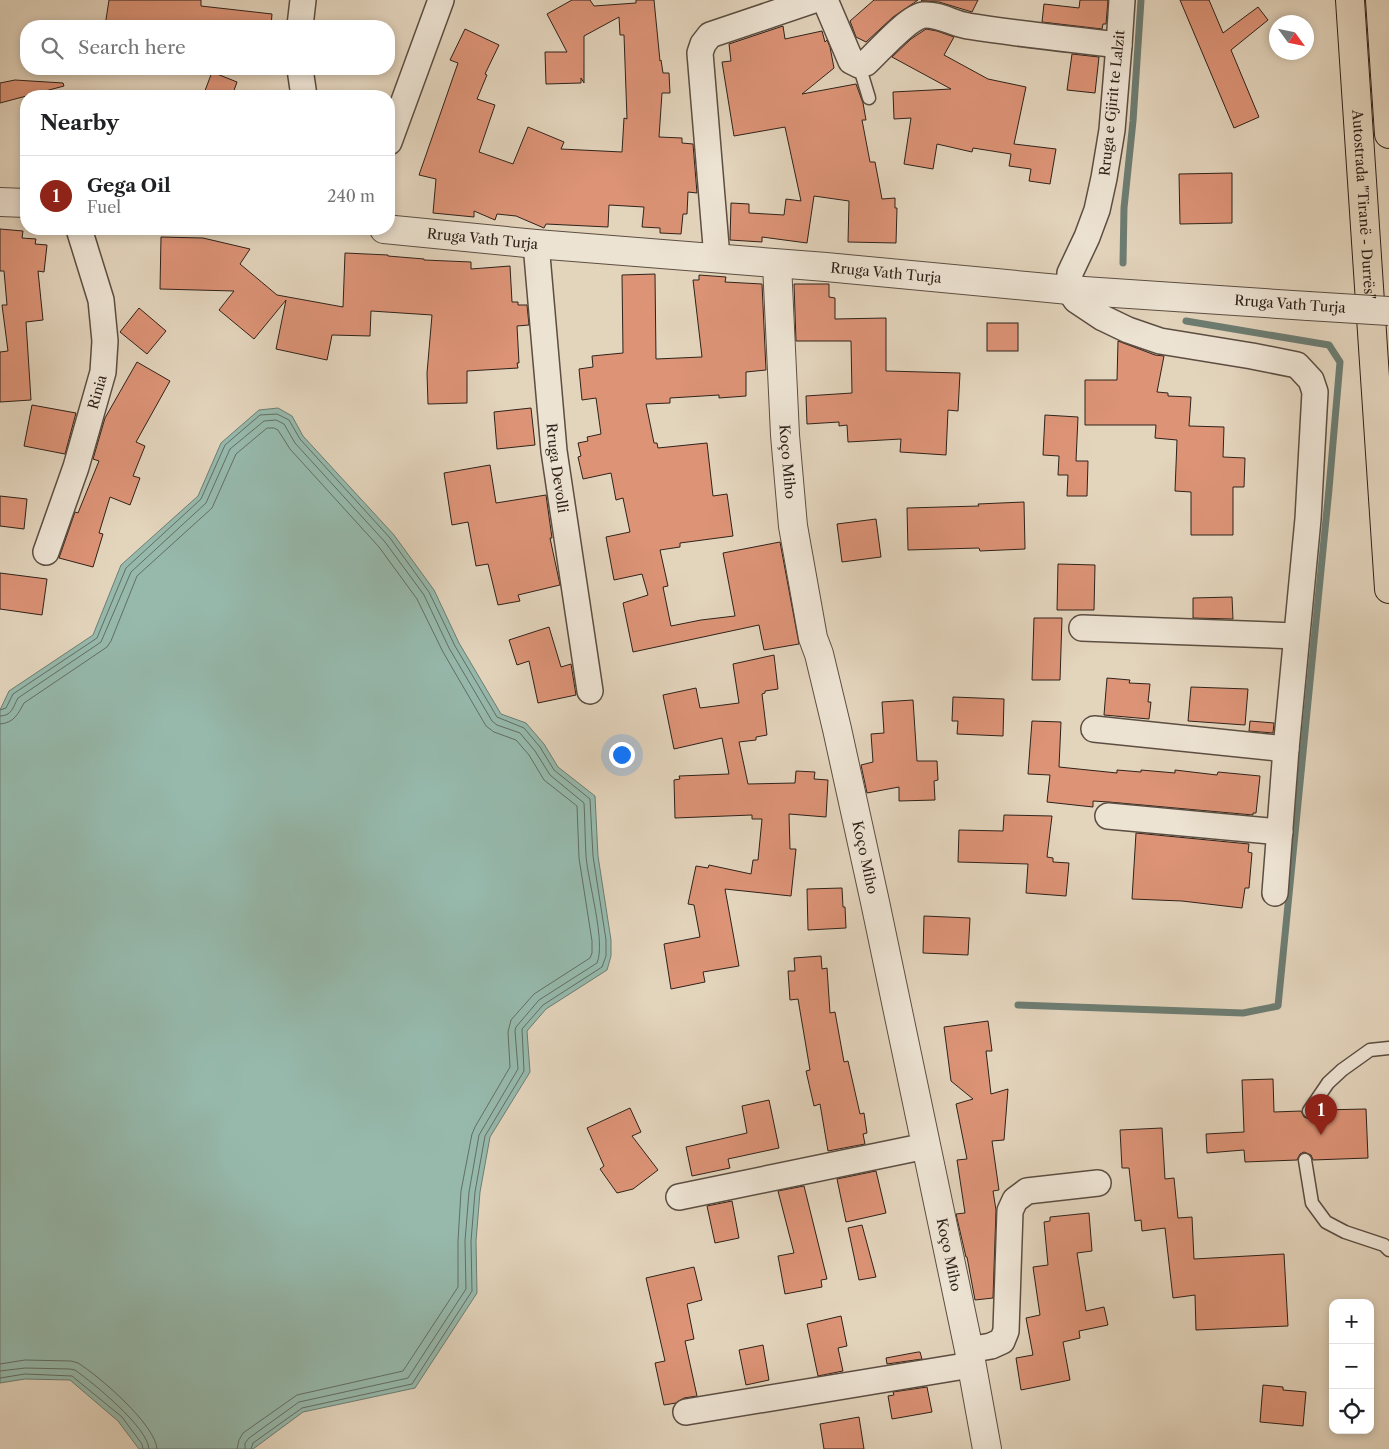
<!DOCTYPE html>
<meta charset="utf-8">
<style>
:root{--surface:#fff;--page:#f6f6f6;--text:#202124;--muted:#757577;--line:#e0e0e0;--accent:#8f2418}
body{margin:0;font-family:"Libre Caslon Text",serif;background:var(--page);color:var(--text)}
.controls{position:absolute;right:15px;bottom:15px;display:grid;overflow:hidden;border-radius:10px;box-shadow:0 2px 8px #0003}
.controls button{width:45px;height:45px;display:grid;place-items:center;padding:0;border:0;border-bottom:1px solid var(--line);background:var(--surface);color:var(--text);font:25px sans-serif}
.compass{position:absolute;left:1269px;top:15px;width:45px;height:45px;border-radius:50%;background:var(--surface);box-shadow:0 2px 8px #0003;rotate:123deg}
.you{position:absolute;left:621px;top:754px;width:18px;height:18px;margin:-12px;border:4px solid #fff;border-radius:50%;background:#1a73e8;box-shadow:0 0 0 8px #1a73e833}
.badge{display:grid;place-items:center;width:32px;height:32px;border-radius:50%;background:var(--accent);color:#fff;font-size:16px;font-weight:700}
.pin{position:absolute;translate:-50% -41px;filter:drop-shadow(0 1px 2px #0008)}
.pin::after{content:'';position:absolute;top:26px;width:18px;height:15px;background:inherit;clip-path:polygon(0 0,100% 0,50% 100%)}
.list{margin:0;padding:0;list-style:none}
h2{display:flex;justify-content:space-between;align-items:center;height:65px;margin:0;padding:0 20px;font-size:21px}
h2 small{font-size:16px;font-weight:400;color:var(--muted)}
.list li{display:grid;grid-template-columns:32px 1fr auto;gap:15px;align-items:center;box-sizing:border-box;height:80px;padding:0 20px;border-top:1px solid var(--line)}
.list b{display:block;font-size:19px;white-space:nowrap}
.list p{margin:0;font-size:16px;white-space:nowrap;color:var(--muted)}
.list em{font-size:16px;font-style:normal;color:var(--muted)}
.icon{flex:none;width:28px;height:28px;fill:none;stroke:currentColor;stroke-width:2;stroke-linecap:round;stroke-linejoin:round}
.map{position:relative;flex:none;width:1389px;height:1449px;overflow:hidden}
.search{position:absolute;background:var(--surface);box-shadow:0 2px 8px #0003;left:20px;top:20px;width:375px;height:55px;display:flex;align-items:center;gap:12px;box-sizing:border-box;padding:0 18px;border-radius:20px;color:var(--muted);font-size:19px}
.panel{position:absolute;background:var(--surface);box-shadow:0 2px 8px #0003;left:20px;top:90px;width:375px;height:145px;border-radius:20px}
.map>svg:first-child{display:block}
</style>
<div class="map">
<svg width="1389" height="1449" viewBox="0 0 1389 1449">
<rect width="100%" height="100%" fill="#e3d4bc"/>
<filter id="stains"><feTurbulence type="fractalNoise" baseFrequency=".004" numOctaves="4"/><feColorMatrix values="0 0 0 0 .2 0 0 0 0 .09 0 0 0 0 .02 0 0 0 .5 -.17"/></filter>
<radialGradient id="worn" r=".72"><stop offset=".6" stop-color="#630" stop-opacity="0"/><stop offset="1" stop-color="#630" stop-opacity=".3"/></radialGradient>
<!-- water -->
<path fill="#96b9ac" stroke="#6d7d72" d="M278 408 292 416 303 436 394 535 434 590 459 643 501 714 526 723 544 744 558 767 595 796 598 856 611 940V956L607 970 546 1009 527 1031 530 1072 490 1137 480 1192 476 1241 477 1293 415 1388 303 1412 253 1449H139L118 1421 70 1380 25 1379 0 1383V710L9 691 93 635 121 565 198 496 221 443 259 410Z"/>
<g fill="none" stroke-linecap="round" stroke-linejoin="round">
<!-- shore -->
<g stroke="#626e63" stroke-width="1">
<path d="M0 710 6 708 13 694 97 638 126 568 201 499 225 445 260 415 277 414 289 420 300 439 390 538 429 592 455 646 497 717 524 728 540 747 554 770 590 799 593 856 606 940V956L602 967 543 1005 522 1029 524 1071 485 1136 475 1192 471 1241 472 1291 412 1384 302 1408 253 1443 251 1449"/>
<path d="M0 716C12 716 13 707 18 698L101 642 131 572 206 503 230 449 264 421 276 420 284 424 295 443 385 542 424 595 449 648 492 721 497 725 520 733 535 751 550 775 584 803C585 820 585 839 586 856 588 882 606 942 597 963L539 1000 516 1027 515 1031 518 1069 479 1135 469 1192 465 1241 466 1289 408 1378 299 1402 249 1438 245 1443V1449"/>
<path d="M0 724C14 723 18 714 24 703L107 647 111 641 137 576 212 508 236 454 267 428H274L278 430 290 449 379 547 417 599 443 652 486 726 494 732 516 740 529 755 544 780 577 806 579 858 592 941V953L590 958 534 994 511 1020 508 1032 510 1067 475 1127 472 1134 461 1191 458 1241V1287L403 1371 297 1395 243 1433 239 1440 237 1449"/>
<path d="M0 1364 25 1360 71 1361 78 1363C99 1376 156 1425 157 1449"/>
<path d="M0 1371 25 1368 70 1369 75 1370C93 1383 148 1427 149 1449"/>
<path d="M0 1378 25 1374 72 1376 122 1417 142 1444 143 1449"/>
</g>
<!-- stream -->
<g stroke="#6d7d72" stroke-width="7">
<path d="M1123 263 1124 208 1133 121 1141 0"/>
<path d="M1018 1005 1243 1013 1278 1006 1329 489 1340 362 1329 345 1186 321"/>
</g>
</g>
<!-- building -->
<g fill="#dc9376" stroke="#2f221a">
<path d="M109 0H201V6L272 14 271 26H105Z"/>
<path d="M572 0H590L594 6 636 3V0H654L660 61 661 60 663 73H669L670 93H662L659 137 682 138V143L693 144 697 193 688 192 687 214H683L681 234 660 233V228L642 227 644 207 609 205 608 227 546 224 544 228 516 216 497 214 495 220 474 211V217L433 213 436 179 419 175 458 63 450 60 465 29 499 45 485 74 487 75 477 99 495 105 479 152 513 164 528 127 564 142 561 149 622 152 624 118 627 119 624 35H620L619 17 584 36V83L581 78V83L546 84 545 52H567L547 14Z"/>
<path d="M874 0H918L893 17 866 42 856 37 850 21Z"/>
<path d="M922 0H978L972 12 939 2 921 1Z"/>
<path d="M1080 0H1108L1106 24H1103L1102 29 1042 22 1044 4 1079 8Z"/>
<path d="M1180 0H1209L1223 33 1258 7 1268 20 1231 50 1259 117 1234 128Z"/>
<path d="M783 26 785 39 822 31 825 42 827 40 830 47 834 68 802 94 856 84 863 103 866 120H862L870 162H875L882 199 895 198V208H897L896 243 848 242 849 201 814 196 807 243 762 237V242L730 240 731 203 749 204V213L784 215 786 199 801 201 785 127 734 136 722 62 731 61 729 44Z"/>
<path d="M926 29 937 31 954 37 944 55 988 79 1026 87 1014 144 1056 149 1050 184 1029 181 1031 169 1009 166 1011 154 973 148 972 152 937 144 933 169 904 164 911 118 894 119 893 92 951 89 892 57 911 39Z"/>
<path d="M1072 54 1099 57 1095 93 1067 90Z"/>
<path d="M212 72 237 82 232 96H203Z"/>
<path d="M15 80 63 83 64 86 0 103V83Z"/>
<path d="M1232 173V223L1180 224 1179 174Z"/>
<path d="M0 229 23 231 22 238 36 239 35 244 47 245 44 272 38 271 43 320 26 322 31 400 0 402V352L8 351 2 305H7L4 271H0Z"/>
<path d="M161 237 203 238 250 249 240 264 277 295 343 307 345 253 388 255V256L424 259V260L471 262V269L510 266 512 302H518V305H527L529 325 517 326 519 363H517L518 368 467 371V403L428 404 427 373 432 315 371 311 370 336 332 335 327 360 276 349 286 300 254 339 219 310 234 291 160 289Z"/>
<path d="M655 274 656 359 702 357 693 280H699V275L726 277 725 282 762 284 766 370 746 372V396L719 398V395L670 398V403L646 404 654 443H657L658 448 707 443 713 496 727 494 733 536 680 543V547L660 550 668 586 663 587 671 626 701 620 735 616 723 553 780 542 799 644 764 650 759 625 633 652 623 603 648 595 642 574 614 580 606 537 630 532 623 498 616 500 611 473 583 479 578 457 581 456 578 443 588 441 587 437 601 434 596 398 582 400 579 369 593 367 592 356 623 353 622 275Z"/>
<path d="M794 284H829V297L835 298V319L886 318V371L960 373 958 411 948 410 946 455 900 452 901 439 848 442 847 425 839 426V422L807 424 806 396 852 393 851 341H796Z"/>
<path d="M139 308 166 331 147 354 120 332Z"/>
<rect x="987" y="323" width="31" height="28"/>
<path d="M1118 341 1155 355 1164 356 1157 392 1168 393V396L1191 397 1189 426 1224 427 1223 457 1245 458 1244 487H1233V535H1191V492L1175 491 1177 440 1155 438 1156 425H1085V380H1117Z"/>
<path d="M137 362 170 381 136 442 145 446 133 476 140 478 130 505 110 497 99 533 103 534 93 567 59 558 75 512 78 513 99 461 93 459 105 418Z"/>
<path d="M32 405 76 413 65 454 24 446Z"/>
<path d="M531 408 535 445 497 449 494 412Z"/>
<path d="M1045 415 1078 417 1076 461H1088L1087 496H1067L1068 475H1058L1059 456 1043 455Z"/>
<path d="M490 465 496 503 546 495 552 538H550L560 585 518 595 520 601 498 605 488 564 476 566 468 522 452 525 444 473Z"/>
<path d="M0 496 27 499 24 529 0 526Z"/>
<path d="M1024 502 1025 549 980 551 979 548 908 550 907 508 979 506 978 504Z"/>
<path d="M876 519 881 557 842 562 837 524Z"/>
<path d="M1058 564 1095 565 1094 610H1057Z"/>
<path d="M0 573 47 579 42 615 0 609Z"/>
<path d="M1232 597 1233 619 1193 618V598Z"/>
<path d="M1034 618H1062L1060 680H1032Z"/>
<path d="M549 627 561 667 571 664 576 695 538 703 529 661 517 665 509 640Z"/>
<path d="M774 655 778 689 765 691V693L762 694 767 735 756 737V740L739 742 748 784 795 783 796 771 815 772 814 779 828 780 826 817 789 814 790 849H796L791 896 725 889 739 966 703 972 705 982 671 989 664 944 700 937 694 905 688 904 696 866 708 868 709 865 751 874 753 860H758L762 819H752V815L675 818 674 780 680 779 679 776 729 774 722 738 674 749 663 695 696 688 700 708 739 703 733 664Z"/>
<path d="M1107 678 1130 680 1129 683 1150 684 1148 702H1151L1149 719 1104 715Z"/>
<path d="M1191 687 1248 689 1245 725 1188 721Z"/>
<path d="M953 697 1004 699 1003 736 957 734 958 721H952Z"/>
<path d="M913 700 917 761H937L938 780 934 781 935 800 899 801V787L867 793 861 765 873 762 871 734 884 733 882 702Z"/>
<path d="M1032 721 1061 722 1059 767 1117 773V770L1141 772V770L1175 773V770L1217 775 1218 772 1260 776 1256 813H1253V815L1109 802 1093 801V807L1047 802 1050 775 1028 774Z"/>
<path d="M1250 721 1274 723 1273 733 1249 731Z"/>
<path d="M1004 815 1052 816 1047 857 1053 858V862L1069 863 1066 896 1026 893 1028 864 958 862 959 830 1003 831Z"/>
<path d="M1136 833 1249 844 1248 852 1252 853 1249 888H1245L1242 908 1182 901 1132 899Z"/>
<path d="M842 888 843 907H845L846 928 808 930 807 889Z"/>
<path d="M924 916 970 918 968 955 923 953Z"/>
<path d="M821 956 822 969 827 968 830 1013 835 1012 844 1062 848 1061 860 1114 864 1113 867 1133 863 1134 865 1144 828 1151 820 1104 814 1106 806 1071 810 1070 798 999 790 1000 788 971H795L794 958Z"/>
<path d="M988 1021 992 1051H986L991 1094 1008 1089 1004 1140 992 1141 999 1190 993 1191 996 1210 993 1298 975 1300 967 1257H966L956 1214 965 1213 957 1160 967 1159 956 1104 973 1099 951 1081 944 1027Z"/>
<path d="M1273 1079 1274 1112 1301 1111 1304 1117 1309 1119 1313 1118 1319 1110 1366 1109 1368 1158 1313 1160 1311 1155 1304 1152 1300 1154 1297 1160 1245 1162 1244 1150 1207 1153 1206 1134 1244 1132 1242 1080Z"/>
<path d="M769 1100 779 1148 728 1159 730 1168 692 1176 686 1147 747 1133 742 1106Z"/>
<path d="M630 1108 641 1132 632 1136 658 1170 633 1189 617 1193 600 1169 604 1166 587 1128Z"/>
<path d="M1162 1128 1165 1179 1174 1178 1178 1218 1192 1217 1194 1259 1284 1254 1288 1326 1196 1330 1195 1295 1173 1298 1165 1228 1142 1231 1141 1220 1135 1221 1129 1168H1122L1120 1130Z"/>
<path d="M876 1171 886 1213 846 1222 837 1179Z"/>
<path d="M804 1186 827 1279 821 1280 822 1287 785 1294 778 1256 794 1253 778 1191Z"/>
<path d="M732 1201 739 1238 715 1243 707 1206Z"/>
<path d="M1089 1213 1092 1251 1077 1253 1086 1311 1104 1307 1108 1325 1079 1331 1080 1338 1063 1342 1070 1380 1021 1390 1016 1358 1033 1355 1026 1318 1040 1315 1033 1267 1048 1265 1044 1222 1050 1221V1217Z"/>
<path d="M862 1225 876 1277 859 1280 848 1228Z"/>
<path d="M694 1267 702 1300 687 1304 694 1339 685 1341 697 1396 684 1398 676 1403 664 1405 655 1363 665 1361 646 1278Z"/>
<path d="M841 1316 847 1346 838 1348 843 1371 818 1376 807 1324Z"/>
<path d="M763 1345 769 1380 746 1385 739 1350Z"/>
<path d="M918 1352H920L922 1359 887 1364 886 1358Z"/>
<path d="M1263 1385 1283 1387V1390L1306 1392 1303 1426 1260 1422Z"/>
<path d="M927 1387 932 1412 892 1419 888 1396 894 1395 893 1392Z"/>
<path d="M859 1417 864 1449H824L820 1424Z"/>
</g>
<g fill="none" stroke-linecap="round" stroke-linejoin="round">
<defs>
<g id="service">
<path d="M859 65 869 98"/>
<path d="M1309 1111 1328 1083 1342 1070 1370 1050 1389 1048"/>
<path d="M1305 1160 1312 1203 1326 1222 1345 1232 1384 1245 1389 1250"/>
</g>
<g id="minor">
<path d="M825 0 851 61 859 65 866 63C879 51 908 17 924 15 940 14 953 24 968 26 1018 34 1069 39 1119 45"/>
<path d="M1122 0 1119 45 1112 130 1104 178 1097 210 1087 237 1070 273 1069 290 1076 300 1103 318 1128 330 1160 341 1252 356 1297 365 1311 380 1315 392 1308 519 1286 749 1275 893"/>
<path d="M300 26 303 0"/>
<path d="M300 69 304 96"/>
<path d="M389 142 441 0"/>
<path id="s1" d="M536 244 554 451 590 691"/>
<path d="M717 258 700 53 703 44 710 35 814 0"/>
<path id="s2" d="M46 552 76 467 103 372 105 341 101 300 79 229"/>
<path d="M1082 628 1296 636"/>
<path d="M1094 729 1286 749"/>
<path d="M1108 816 1280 832"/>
<path d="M679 1197 926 1146"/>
<path d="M969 1350 991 1346 1002 1341 1006 1331 1010 1211 1015 1200 1027 1191 1098 1183"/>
<path d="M686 1412 971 1365"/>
</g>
<g id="tertiary">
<path d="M0 202 26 203"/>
<path id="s3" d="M384 229 536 244 826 267 1069 290 1308 306"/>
<path id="s4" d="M777 264 785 435 793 526 813 638 819 654 837 729 875 902 969 1350 987 1449"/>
</g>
<g id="trunk">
<path id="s5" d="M1350 0 1389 589"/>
<path d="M1380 0 1389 134"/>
</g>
</defs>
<!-- service casing -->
<use href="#service" stroke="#5c4e42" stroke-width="15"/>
<!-- minor casing -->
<use href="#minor" stroke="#5c4e42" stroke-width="28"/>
<!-- tertiary casing -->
<use href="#tertiary" stroke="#5c4e42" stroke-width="30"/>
<!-- trunk casing -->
<use href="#trunk" stroke="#2f221a" stroke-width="30"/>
<!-- service -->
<use href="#service" stroke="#ede3d3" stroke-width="12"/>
<!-- minor -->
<use href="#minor" stroke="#ede3d3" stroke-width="25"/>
<!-- tertiary -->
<use href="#tertiary" stroke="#ede3d3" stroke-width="28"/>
<!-- trunk -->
<use href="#trunk" stroke="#e3d4bc" stroke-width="28"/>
<defs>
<path id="tertiary-bridge" d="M1308 306 1389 311"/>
</defs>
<!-- tertiary-bridge casing -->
<use href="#tertiary-bridge" stroke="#5c4e42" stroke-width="30" stroke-linecap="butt"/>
<!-- tertiary-bridge -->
<use href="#tertiary-bridge" stroke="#ede3d3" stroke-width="28"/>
</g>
<g text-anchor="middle" stroke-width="4" stroke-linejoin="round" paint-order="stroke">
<!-- street labels -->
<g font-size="14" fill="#2f221a" stroke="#ede3d3">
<text transform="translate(1112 103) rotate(-84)" y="5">Rruga e Gjirit te Lalzit</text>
<text dy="5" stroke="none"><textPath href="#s5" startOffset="205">Autostrada "Tiranë - Durrës"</textPath></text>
<text dy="5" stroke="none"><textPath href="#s3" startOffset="99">Rruga Vath Turja</textPath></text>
<text dy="5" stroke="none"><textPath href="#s3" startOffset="504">Rruga Vath Turja</textPath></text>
<text transform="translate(1290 304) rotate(4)" y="5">Rruga Vath Turja</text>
<text dy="5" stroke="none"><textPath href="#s2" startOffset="168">Rinia</textPath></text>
<text dy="5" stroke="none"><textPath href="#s4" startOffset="198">Koço Miho</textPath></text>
<text dy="5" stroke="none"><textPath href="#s1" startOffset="225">Rruga Devolli</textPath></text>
<text dy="5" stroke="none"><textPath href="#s4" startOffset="602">Koço Miho</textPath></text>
<text dy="5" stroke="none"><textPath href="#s4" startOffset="1008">Koço Miho</textPath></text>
</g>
</g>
<rect width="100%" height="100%" filter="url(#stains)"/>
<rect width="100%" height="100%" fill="url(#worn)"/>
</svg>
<div class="controls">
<button>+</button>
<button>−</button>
<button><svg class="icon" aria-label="locate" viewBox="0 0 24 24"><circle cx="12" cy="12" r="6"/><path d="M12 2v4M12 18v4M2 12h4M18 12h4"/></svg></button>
</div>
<svg class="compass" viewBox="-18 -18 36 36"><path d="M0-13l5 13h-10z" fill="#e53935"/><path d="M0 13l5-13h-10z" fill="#757577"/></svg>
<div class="you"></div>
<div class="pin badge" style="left:1321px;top:1135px">1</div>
<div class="search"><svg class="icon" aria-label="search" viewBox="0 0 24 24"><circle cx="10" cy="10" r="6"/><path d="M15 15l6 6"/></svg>Search here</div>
<section class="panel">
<h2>Nearby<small></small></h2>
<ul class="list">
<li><span class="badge">1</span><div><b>Gega Oil</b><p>Fuel</p></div><em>240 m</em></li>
</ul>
</section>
</div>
